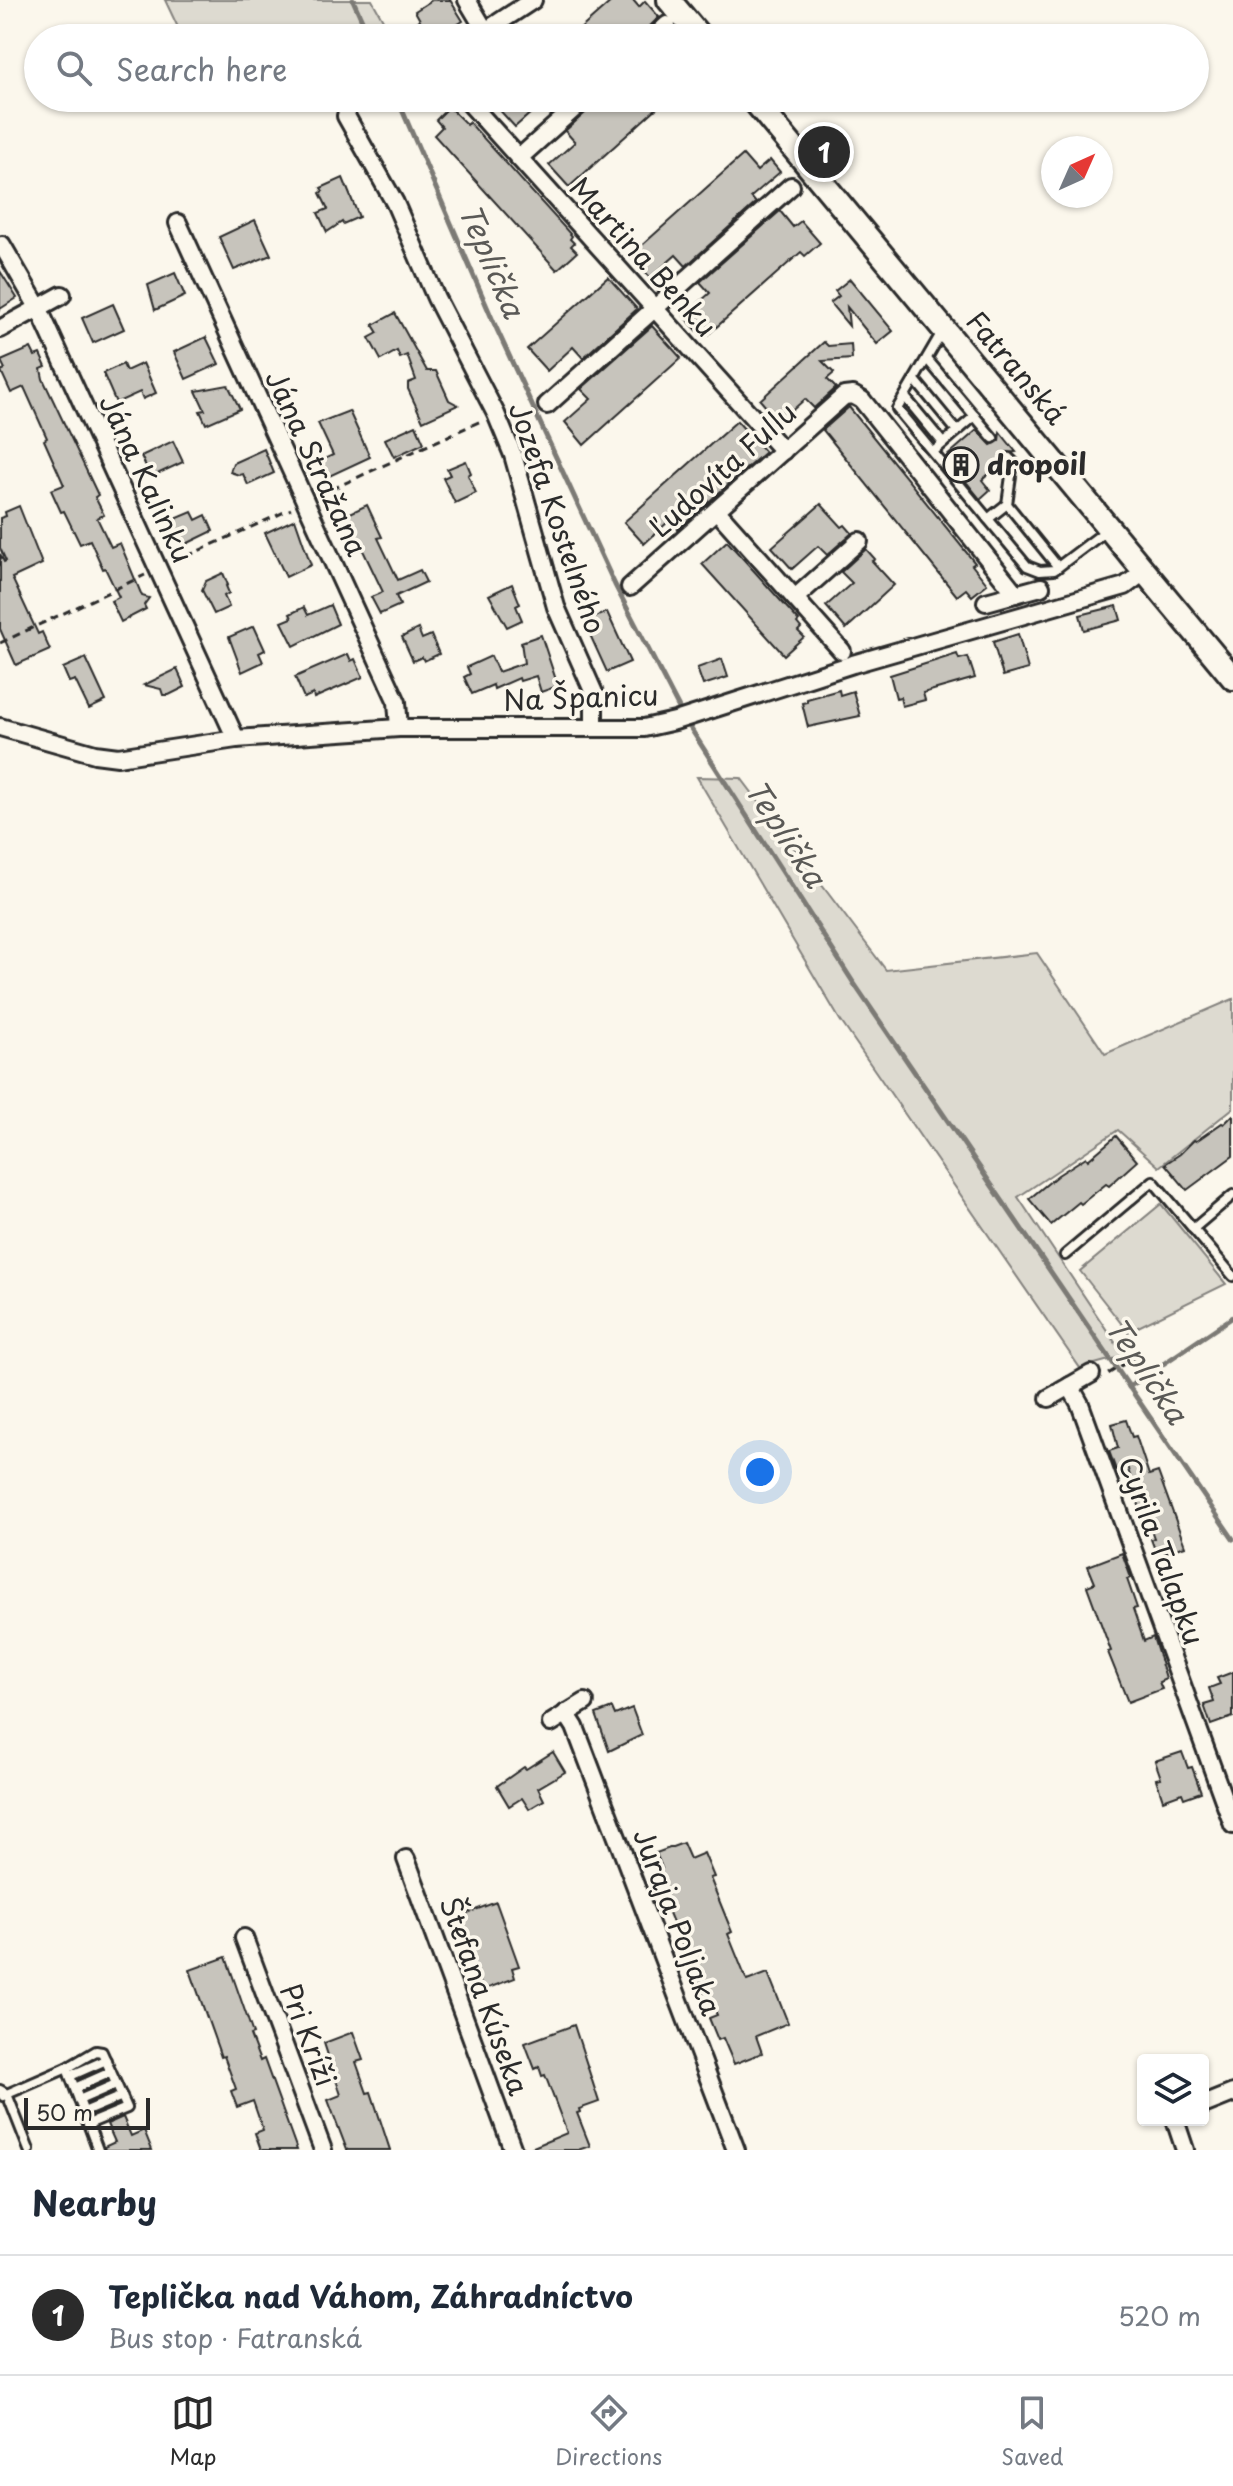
<!DOCTYPE html>
<meta charset="utf-8">
<style>
:root{--surface:#fff;--page:#f2f2f3;--text:#1f2937;--muted:#747a83;--line:#e0e1e3;--accent:#2b2b2b}
body{margin:0;font-family:"Playpen Sans",sans-serif;background:var(--page);color:var(--text)}
.controls{position:absolute;right:24px;bottom:24px;display:grid;overflow:hidden;border-radius:8px;box-shadow:0 2px 6px #0004}
.controls button{width:72px;height:72px;display:grid;place-items:center;padding:0;border:0;border-bottom:2px solid var(--line);background:var(--surface);color:var(--text);font:40px sans-serif}
.compass{position:absolute;left:1041px;top:136px;width:72px;height:72px;border-radius:50%;background:var(--surface);box-shadow:0 2px 6px #0004;rotate:45deg}
.scale{position:absolute;left:24px;bottom:20px;width:126px;box-sizing:border-box;padding-left:8px;border:4px solid #2b2b2b;border-top:0;font-size:22px;line-height:28px;white-space:nowrap;color:#2b2b2b;-webkit-text-stroke:6px #fbf7ec;paint-order:stroke}
.you{position:absolute;left:760px;top:1472px;width:28px;height:28px;margin:-20px;border:6px solid #fff;border-radius:50%;background:#1a73e8;box-shadow:0 0 0 12px #1a73e833}
.badge{display:grid;place-items:center;width:52px;height:52px;border-radius:50%;background:var(--accent);color:#fff;font-size:26px;font-weight:700}
.pin{position:absolute;translate:-50% -50%;border:4px solid #fff;box-shadow:0 2px 8px #0006}
.list{margin:0;padding:0;list-style:none}
h2{display:flex;justify-content:space-between;align-items:center;height:104px;margin:0;padding:0 32px;font-size:34px}
h2 small{font-size:26px;font-weight:400;color:var(--muted)}
.list li{display:grid;grid-template-columns:52px 1fr auto;gap:24px;align-items:center;box-sizing:border-box;height:120px;padding:0 32px;border-top:2px solid var(--line)}
.list b{display:block;font-size:30px;white-space:nowrap}
.list p{margin:0;font-size:26px;white-space:nowrap;color:var(--muted)}
.list em{font-size:26px;font-style:normal;color:var(--muted)}
.icon{flex:none;width:44px;height:44px;fill:none;stroke:currentColor;stroke-width:2;stroke-linecap:round;stroke-linejoin:round}
.map{position:relative;flex:none;width:1233px;height:2150px;overflow:hidden}
.search{position:absolute;background:var(--surface);box-shadow:0 2px 6px #0004;left:24px;right:24px;top:24px;height:88px;display:flex;align-items:center;gap:20px;box-sizing:border-box;padding:0 28px;border-radius:44px;color:var(--muted);font-size:30px}
.sheet{height:224px;background:var(--surface)}
nav{display:flex;justify-content:space-around;align-items:center;box-sizing:border-box;height:112px;border-top:2px solid var(--line);background:var(--surface);font-size:22px;color:var(--muted)}
nav a{display:grid;justify-items:center;gap:4px}
nav .on{color:var(--accent)}
.map>svg:first-child{display:block}
</style>
<div class="map">
<svg width="1233" height="2150" viewBox="0 0 1233 2150">
<rect width="100%" height="100%" fill="#fbf7ec"/>
<filter id="ink" filterUnits="userSpaceOnUse"><feTurbulence type="fractalNoise" baseFrequency=".0125" numOctaves="2"/><feDisplacementMap in="SourceGraphic" scale="16" xChannelSelector="R" yChannelSelector="G"/><feConvolveMatrix kernelMatrix="1 2 1 2 8 2 1 2 1" color-interpolation-filters="sRGB"/></filter>
<g filter="url(#ink)">
<!-- green -->
<g fill="#dddad0" stroke="#84827e" stroke-width="2">
<path d="M165 0H372L393 38H183Z"/>
<path d="M697 777 741 778 886 970 1037 953 1105 1054 1233 999V1108L1159 1167 1118 1130 1018 1197 1124 1356 1080 1368 840 1020Z"/>
<path d="M1161 1204 1226 1284 1128 1332 1080 1271Z"/>
</g>
<g fill="none" stroke-linecap="round" stroke-linejoin="round">
<!-- stream -->
<g stroke="#7b7a75" stroke-width="5">
<path d="M353 0 370 38"/>
<path d="M397 98 494 323 615 585 684 718 853 982 1233 1539"/>
<path d="M1129 1387 1233 1317"/>
</g>
</g>
<!-- building -->
<g fill="#c7c4bc" stroke="#2b2b2b" stroke-width="2">
<path d="M432 0H450L463 21 444 33 441 29 426 38H391L420 20 415 11Z"/>
<path d="M613 0H633L639 7 645 1 659 17 645 31 642 38H570Z"/>
<path d="M504 98H570L551 115 541 104 515 127 495 105Z"/>
<path d="M597 98H668L569 187 549 165 575 142 565 131 593 106Z"/>
<path d="M449 107 467 125 469 122 572 236 570 239 574 243 571 246 577 252 557 270 434 135 442 127 436 120Z"/>
<path d="M743 155 757 171 770 160 780 172 751 197 756 203 686 266 676 255 650 278 630 256Z"/>
<path d="M343 178 359 217 343 224 342 222 327 232 318 213 328 209 320 193 323 191 321 188Z"/>
<path d="M780 211 793 227 801 221 820 243 805 256 801 252 704 338 684 316 710 293 700 282Z"/>
<path d="M255 220 271 255 234 270 219 237Z"/>
<path d="M0 271 17 298 0 309Z"/>
<path d="M175 273 185 296 155 310 148 285Z"/>
<path d="M608 277 637 309 583 358 573 347 547 371 527 349Z"/>
<path d="M850 279 893 331 877 344 847 307 849 326 830 303 839 296 835 291Z"/>
<path d="M113 304 124 329 93 343 82 318Z"/>
<path d="M395 313 427 371H436L449 400 458 405 423 421 408 389V383L416 380 407 355 400 358 397 351 381 360 369 338 378 333 373 325Z"/>
<path d="M652 326 681 358 584 445 565 422 591 399 581 389Z"/>
<path d="M206 337 219 364 186 379 174 352Z"/>
<path d="M824 342 828 346 851 344 852 359 822 361 834 373 827 379 836 388 814 408 805 399 779 422 760 400Z"/>
<path d="M31 348 35 356 40 354 46 367 41 369 43 379 98 495 95 497 104 515 97 518 111 547 120 543 142 596 149 598 144 605 146 609 121 622 111 601 119 597 105 568 103 569 90 540 80 544 64 511 61 512 51 490 64 485 44 440 47 438 24 387 11 393 1 371 5 369 1 361Z"/>
<path d="M143 363 156 393 143 399 140 392 116 403 103 373 123 364 126 371Z"/>
<path d="M228 385 240 409 206 424 200 411 205 410 196 391Z"/>
<path d="M849 407 975 563 972 565 987 584 972 596 966 589 957 596 823 430Z"/>
<path d="M349 411 370 457 325 478 318 462 333 455 318 423Z"/>
<path d="M737 421 765 452 678 529 670 520 644 544 624 522Z"/>
<path d="M416 425 424 443 394 457 385 439Z"/>
<path d="M977 430 991 445 999 441 1000 432 1016 452 1005 453 1003 462 982 480 990 490 980 499 946 457Z"/>
<path d="M173 441 183 462 151 477 141 456Z"/>
<path d="M264 449 274 473 248 485 243 474 239 475 230 472 233 463Z"/>
<path d="M466 461 471 473 468 475 476 493 455 503 443 478 450 475 447 469Z"/>
<path d="M821 504 842 527 845 525 852 533 827 555 818 546 792 569 772 547Z"/>
<path d="M367 505 382 537 378 538 398 580 420 570 426 582 396 596 400 605 380 614 371 597 383 592 346 515Z"/>
<path d="M19 506 42 564 12 578 38 634 42 632 50 650 16 665 0 629V554L4 562 6 561 0 548V518L6 516 5 512Z"/>
<path d="M192 512 196 520 206 515 213 531 182 546 173 520Z"/>
<path d="M295 519 311 565 286 577 265 533Z"/>
<path d="M727 541 799 621 797 623 801 628 798 631 804 637 784 655 702 564Z"/>
<path d="M866 549 875 559 872 561 894 585 846 629 826 606 852 583 841 572Z"/>
<path d="M223 573 228 585 226 586 229 593 224 596 229 607 214 614 202 590 206 581Z"/>
<path d="M512 584 520 604 516 606 522 620 507 627 489 595Z"/>
<path d="M330 605 338 624 294 646 282 622 292 618 290 614 304 607 308 615Z"/>
<path d="M1117 606 1121 620 1084 630 1080 615Z"/>
<path d="M607 612 630 662 607 672 586 626 588 620Z"/>
<path d="M254 626 265 650 259 653 263 662 242 672 229 637Z"/>
<path d="M418 629 422 639 431 635 439 654 424 661 422 657 413 661 402 637Z"/>
<path d="M1018 634 1028 669 1003 676 993 642Z"/>
<path d="M541 635 558 686 541 692 536 676 520 681 519 678 494 689 493 685 472 694 464 677 470 674 467 667 491 656 498 672 524 663 521 642Z"/>
<path d="M348 654 351 661 355 659 363 677 314 698 313 694 304 698 295 677Z"/>
<path d="M957 654 959 659 968 657 975 678 923 693 925 700 902 706 900 697 896 698 890 675Z"/>
<path d="M86 658 106 701 89 709 75 680 69 682 63 668Z"/>
<path d="M722 659 728 677 703 685 697 668Z"/>
<path d="M177 669 185 687 169 695H163L161 689 144 685Z"/>
<path d="M839 690 840 695 853 691 860 716 808 727 802 703 807 702V699Z"/>
<path d="M1233 1115V1156L1187 1190 1165 1164 1180 1154 1194 1140 1196 1141 1222 1123 1224 1124Z"/>
<path d="M1116 1136 1137 1161 1109 1186 1106 1184 1081 1204 1079 1202 1051 1225 1029 1199 1058 1175 1086 1157 1088 1160Z"/>
<path d="M1126 1420 1132 1437 1136 1436 1149 1475 1158 1472 1185 1546 1157 1555 1151 1539 1154 1538 1144 1510 1141 1512 1127 1466 1116 1470 1109 1451 1118 1448 1112 1424Z"/>
<path d="M1122 1553 1131 1578 1127 1579 1137 1608 1133 1609 1144 1641 1153 1637 1166 1679 1159 1682 1162 1689 1128 1702 1108 1652 1111 1651 1087 1586 1095 1583 1088 1566Z"/>
<path d="M1233 1672V1717L1211 1725 1204 1705 1214 1702 1209 1688 1220 1684 1217 1678Z"/>
<path d="M612 1708 615 1715 632 1708 642 1735 609 1751 596 1714Z"/>
<path d="M553 1752 565 1772 538 1788 544 1800 529 1809 522 1798 509 1806 497 1786 524 1767 526 1769Z"/>
<path d="M1182 1752 1188 1768 1192 1767 1201 1792 1184 1798 1182 1793 1163 1800 1156 1779 1161 1778 1155 1761Z"/>
<path d="M683 1843 690 1859 704 1853 714 1877 710 1878 732 1932 728 1934 747 1981 768 1973 788 2023 756 2036 762 2053 734 2064 723 2038 718 2040 709 2018 717 2015 707 1992 704 1993 698 1980 702 1978 690 1950 685 1952 667 1908 671 1906 657 1870 662 1868 656 1853Z"/>
<path d="M496 1902 519 1966 512 1968 515 1978 483 1990 457 1917Z"/>
<path d="M226 1957 253 2034 250 2035 260 2061 264 2059 297 2150H261L255 2133 263 2130 253 2101 237 2107 231 2091 236 2089 224 2056 221 2057 190 1970Z"/>
<path d="M574 2025 599 2102 579 2109 580 2112 577 2113 590 2146 578 2150H526L567 2133 545 2075 542 2076 539 2067 535 2069 525 2043Z"/>
<path d="M353 2032 363 2060 356 2062 367 2093 371 2092 390 2150H347L328 2100 341 2095 324 2043Z"/>
<path d="M123 2117 131 2136 144 2130 152 2150H105L104 2147 115 2142 107 2124Z"/>
</g>
<g fill="none" stroke-linecap="round" stroke-linejoin="round">
<defs>
<g id="service">
<path d="M942 332 897 409 1027 566 1040 571 1054 570 1107 530"/>
<path d="M927 359 993 438"/>
<path d="M915 380 957 431"/>
<path d="M905 397 943 443"/>
<path d="M933 452 975 416"/>
<path d="M1009 458 1013 462 1007 504 1058 567"/>
<path d="M988 519 1007 504"/>
<path d="M1193 1229 1233 1195"/>
<path d="M1065 1255 1153 1181 1233 1276"/>
<path d="M67 2068 98 2150"/>
<path d="M70 2076 106 2060"/>
<path d="M75 2088 111 2072"/>
<path d="M0 2090 7 2094 67 2068 96 2051 102 2052 127 2108 88 2124"/>
<path d="M3 2096 7 2094 29 2150"/>
<path d="M79 2100 116 2084"/>
<path d="M84 2112 122 2096"/>
</g>
<g id="minor">
<path d="M467 0 486 32"/>
<path d="M475 38 533 0"/>
<path d="M653 38 667 25"/>
<path d="M465 98 783 451"/>
<path d="M346 116 395 203 436 298 496 414 513 455 556 607 594 693V728"/>
<path d="M519 158 586 98"/>
<path d="M178 223 397 702 399 728"/>
<path d="M2 245 39 309 236 739"/>
<path d="M0 329 62 295"/>
<path d="M547 405 791 186"/>
<path d="M717 511 842 651"/>
<path d="M630 587 844 396 853 395 862 400 1016 594"/>
<path d="M795 598 859 541"/>
<path d="M986 602 1041 587"/>
<path d="M0 727 95 754 118 757 236 739 399 728H644L675 721 853 664 1125 586 1145 571"/>
<path d="M1070 1386 1080 1404 1233 1825"/>
<path d="M1049 1398 1091 1374"/>
<path d="M566 1713 575 1727 736 2150"/>
<path d="M551 1723 585 1702"/>
<path d="M406 1859 513 2150"/>
<path d="M244 1938 323 2150"/>
<path d="M1203 2105 1233 2093"/>
<path d="M1175 2120 1185 2150"/>
</g>
<g id="secondary">
<path d="M669 0 701 38"/>
<path d="M752 98 1233 678"/>
</g>
</defs>
<!-- service casing -->
<use href="#service" stroke="#2b2b2b" stroke-width="14"/>
<!-- minor casing -->
<use href="#minor" stroke="#2b2b2b" stroke-width="22"/>
<!-- secondary casing -->
<use href="#secondary" stroke="#2b2b2b" stroke-width="28"/>
<!-- path -->
<g stroke="#2b2b2b" stroke-width="3" stroke-dasharray="8 6" stroke-linecap="butt">
<path d="M360 108 377 98"/>
<path d="M319 495 483 420"/>
<path d="M174 562 291 509"/>
<path d="M0 643 145 575"/>
<path d="M1108 1374 1138 1355"/>
</g>
<!-- service -->
<use href="#service" stroke="#fbf7ec" stroke-width="8"/>
<!-- minor -->
<use href="#minor" stroke="#fbf7ec" stroke-width="16"/>
<!-- secondary -->
<use href="#secondary" stroke="#fbf7ec" stroke-width="22"/>
</g>
</g>
<!-- icons -->
<defs>
<symbol id="building-ring" viewBox="-11 -11 22 22"><circle r="9.5" fill="#fbf7ec" stroke="#2b2b2b" stroke-width="1.5"/><path d="M-4-6H4V6H1V3H-1V6H-4ZM-2.5-4.3h1.7v1.8h-1.7ZM.8-4.3h1.7v1.8H.8ZM-2.5-1h1.7V.8h-1.7ZM.8-1h1.7V.8H.8Z" fill="#2b2b2b"/></symbol>
</defs>
<g fill-rule="evenodd">
<use href="#building-ring" x="941" y="445" width="40" height="40"/>
</g>
<g text-anchor="middle" stroke-width="7" stroke-linejoin="round" paint-order="stroke">
<!-- street labels -->
<g font-size="28" fill="#2b2b2b" stroke="#fbf7ec">
<text transform="translate(643 257) rotate(48)" y="10">Martina Benku</text>
<text transform="translate(1016 368) rotate(50)" y="10">Fatranská</text>
<text transform="translate(316 463) rotate(65)" y="10">Jána Stražana</text>
<text transform="translate(723 470) rotate(-42)" y="10">Ľudovíta Fullu</text>
<text transform="translate(146 479) rotate(65)" y="10">Jána Kalinku</text>
<text transform="translate(557 518) rotate(71)" y="10">Jozefa Kostelného</text>
<text transform="translate(581 698) rotate(-2)" y="10">Na Španicu</text>
<text transform="translate(1161 1551) rotate(70)" y="10">Cyrila Talapku</text>
<text transform="translate(677 1922) rotate(69)" y="10">Juraja Poljaka</text>
<text transform="translate(484 1996) rotate(70)" y="10">Štefana Kúseka</text>
<text transform="translate(308 2035) rotate(69)" y="10">Pri Kríži</text>
</g>
<!-- poi labels -->
<g font-size="28" font-weight="bold" fill="#2b2b2b" stroke="#fbf7ec" text-anchor="start">
<text x="987" y="475">dropoil</text>
</g>
<!-- water labels -->
<g font-size="30" font-style="italic" fill="#5a5956" stroke="#fbf7ec">
<text transform="translate(491 261) rotate(67)" y="10">Teplička</text>
<text transform="translate(785 834) rotate(57)" y="10">Teplička</text>
<text transform="translate(1146 1371) rotate(56)" y="10">Teplička</text>
</g>
</g>
</svg>
<div class="controls">
<button><svg class="icon" aria-label="layers" viewBox="0 0 24 24"><path d="M12 4l9 5-9 5-9-5zM3 14l9 5 9-5"/></svg></button>
</div>
<svg class="compass" viewBox="-18 -18 36 36"><path d="M0-13l5 13h-10z" fill="#e53935"/><path d="M0 13l5-13h-10z" fill="#747a83"/></svg>
<div class="scale">50 m</div>
<div class="you"></div>
<div class="pin badge" style="left:824px;top:152px">1</div>
<div class="search"><svg class="icon" aria-label="search" viewBox="0 0 24 24"><circle cx="10" cy="10" r="6"/><path d="M15 15l6 6"/></svg>Search here</div>
</div>
<section class="sheet">
<h2>Nearby<small></small></h2>
<ul class="list">
<li><span class="badge">1</span><div><b>Teplička nad Váhom, Záhradníctvo</b><p>Bus stop · Fatranská</p></div><em>520 m</em></li>
</ul>
</section>
<nav>
<a class="on"><svg class="icon" aria-label="map" viewBox="0 0 24 24"><path d="M3 6l6-2 6 2 6-2v14l-6 2-6-2-6 2zM9 4v14M15 6v14"/></svg>Map</a>
<a><svg class="icon" aria-label="directions" viewBox="0 0 24 24"><path d="M12 3l9 9-9 9-9-9zM9 14v-3h6M13 9l2 2-2 2"/></svg>Directions</a>
<a><svg class="icon" aria-label="saved" viewBox="0 0 24 24"><path d="M7 4h10v16l-5-4-5 4z"/></svg>Saved</a>
</nav>
